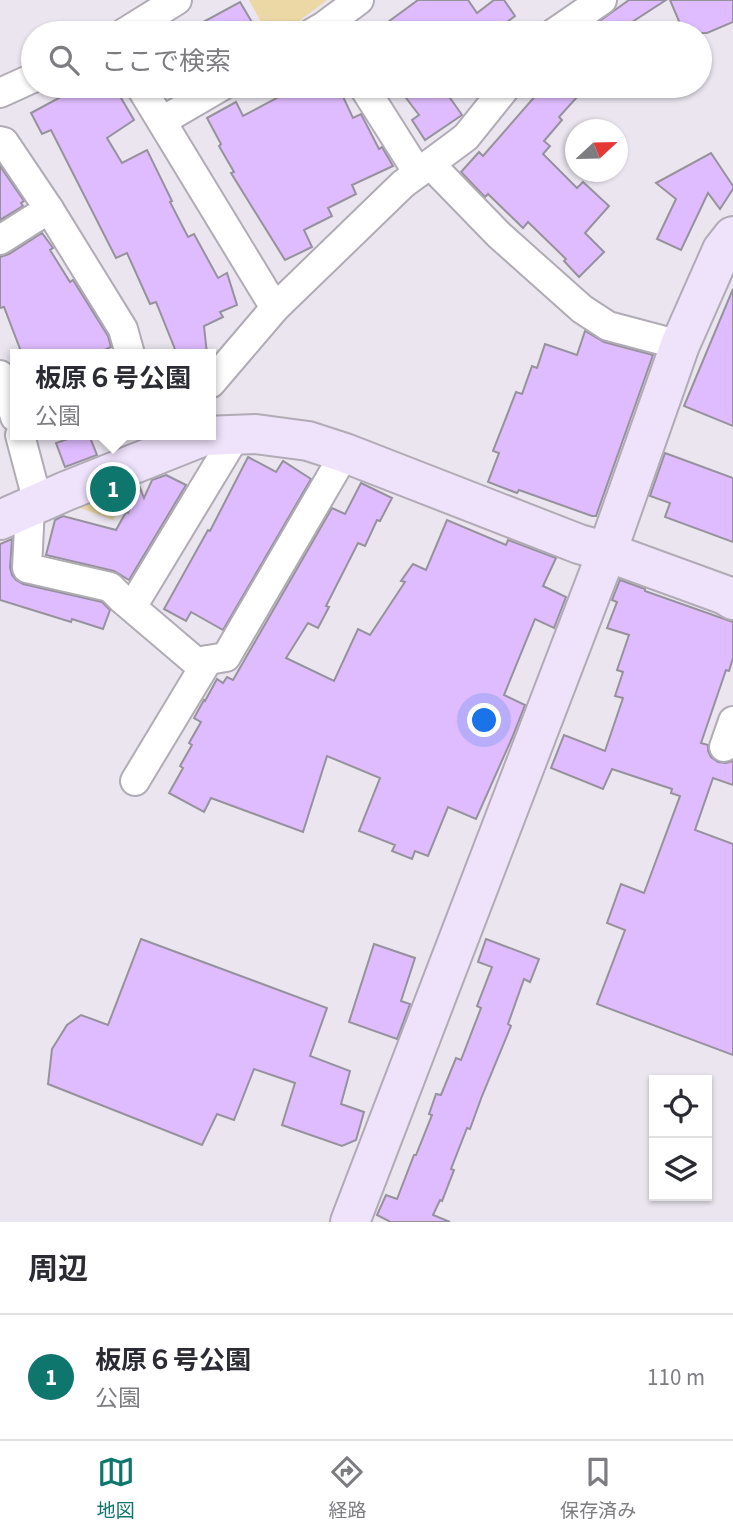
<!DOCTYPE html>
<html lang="ja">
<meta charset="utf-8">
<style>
:root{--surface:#fff;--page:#f2f2f3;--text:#2b2b33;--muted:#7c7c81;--line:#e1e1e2;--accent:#0f766e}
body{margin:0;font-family:"Source Sans 3","Noto Sans JP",sans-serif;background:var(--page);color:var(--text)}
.controls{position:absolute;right:21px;bottom:21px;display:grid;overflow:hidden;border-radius:0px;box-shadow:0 2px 5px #0004}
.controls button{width:63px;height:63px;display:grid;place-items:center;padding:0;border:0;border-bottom:2px solid var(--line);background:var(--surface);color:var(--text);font:35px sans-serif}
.compass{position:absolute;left:565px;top:119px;width:63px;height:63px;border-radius:50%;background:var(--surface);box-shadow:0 2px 5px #0004;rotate:68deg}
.you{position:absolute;left:485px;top:721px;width:24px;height:24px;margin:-18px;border:5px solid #fff;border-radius:50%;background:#1a73e8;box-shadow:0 0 0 10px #1a73e833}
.badge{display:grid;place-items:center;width:46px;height:46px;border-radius:50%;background:var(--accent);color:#fff;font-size:23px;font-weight:700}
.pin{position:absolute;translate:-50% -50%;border:4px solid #fff;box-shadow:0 2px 7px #0006}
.popup{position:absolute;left:10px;top:349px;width:206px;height:91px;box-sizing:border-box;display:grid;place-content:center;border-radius:0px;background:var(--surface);filter:drop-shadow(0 2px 5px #0005);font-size:23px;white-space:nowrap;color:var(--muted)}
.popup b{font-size:26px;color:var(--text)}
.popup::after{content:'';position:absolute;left:50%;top:100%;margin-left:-14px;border:14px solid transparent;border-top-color:var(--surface)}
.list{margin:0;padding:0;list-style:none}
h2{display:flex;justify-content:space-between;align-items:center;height:91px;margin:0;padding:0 28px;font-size:30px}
h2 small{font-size:23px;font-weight:400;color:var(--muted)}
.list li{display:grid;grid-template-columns:46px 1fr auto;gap:21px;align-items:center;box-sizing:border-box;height:126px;padding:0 28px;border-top:2px solid var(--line)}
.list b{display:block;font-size:26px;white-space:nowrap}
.list p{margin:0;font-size:23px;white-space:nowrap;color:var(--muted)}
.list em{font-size:23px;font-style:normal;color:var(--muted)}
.icon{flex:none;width:38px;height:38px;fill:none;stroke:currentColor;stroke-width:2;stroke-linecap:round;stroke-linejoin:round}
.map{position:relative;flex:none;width:733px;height:1222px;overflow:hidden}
.search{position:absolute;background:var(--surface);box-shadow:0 2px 5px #0004;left:21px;right:21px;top:21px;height:77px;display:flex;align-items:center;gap:18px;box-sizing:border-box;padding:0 24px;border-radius:38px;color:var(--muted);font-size:26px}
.sheet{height:217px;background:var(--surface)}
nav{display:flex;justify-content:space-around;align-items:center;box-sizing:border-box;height:98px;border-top:2px solid var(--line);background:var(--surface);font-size:19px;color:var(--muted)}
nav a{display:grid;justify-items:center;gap:4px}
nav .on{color:var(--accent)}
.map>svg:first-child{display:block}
</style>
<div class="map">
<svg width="733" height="1222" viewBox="0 0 733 1222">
<rect width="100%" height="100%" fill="#eae5ef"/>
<!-- green -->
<g fill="#ebd8a5">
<path d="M249 0H327L283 33H267Z"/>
<path d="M133 474 113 520 67 503Z"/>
</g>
<!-- building -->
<g fill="#dfbcff" stroke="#96929b" stroke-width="2">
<path d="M418 0H468L477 13 494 0H504L515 16 492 33H373Z"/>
<path d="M629 0H666L615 33H583Z"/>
<path d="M670 0H733V22L707 33H684Z"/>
<path d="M240 2 253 24 237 33H183Z"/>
<path d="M81 86H114L134 120 107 138 122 163 147 150 172 201 170 202 188 237 194 234 218 278 227 273 237 305 220 312 223 317 204 326 207 354H177L156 302 150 304 127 253 116 258 51 130 42 134 31 113Z"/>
<path d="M299 86H338L353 118 361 114 379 149 382 147 393 166 352 185 356 194 328 208 332 216 304 230 312 247 285 260 231 173 234 172 219 146 221 144 207 118 236 102 243 116Z"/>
<path d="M397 86H437L445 97 448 95 462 115 425 140 412 120 419 115Z"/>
<path d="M544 86H587L559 117 562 120 544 141 550 146 543 154 577 188 583 182 609 206 585 233 604 252 579 277 564 261 566 259 528 222 523 228 488 194 485 197 461 172 479 152 483 156Z"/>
<path d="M711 153 733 186V189L720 209 708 193 681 250 657 239 676 199 656 183Z"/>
<path d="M0 166 24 201 21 203 23 206 0 220Z"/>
<path d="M42 233 53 248 50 250 70 282 73 280 108 336 111 347 96 354H22L4 307 0 308V257L9 254Z"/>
<path d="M733 289V426L684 406Z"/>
<path d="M585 331 604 342 653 355 596 516H592L519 490 517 493 488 482 499 453 493 451 516 392 522 394 532 366 537 368 545 344 577 355Z"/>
<path d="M79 435H89L97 455 65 467 56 443Z"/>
<path d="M665 453 733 478V542L665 517 670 503 650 496Z"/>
<path d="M248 457 276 472 283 461 311 479 223 630 191 612 186 621 164 609 208 530 210 531Z"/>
<path d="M166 475 186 485 129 580 114 571 46 555 55 520 63 516 116 530 126 512 128 513 140 488 144 498 152 480Z"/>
<path d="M361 483 392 498 380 521 377 520 365 546 358 543 326 606 329 607 318 628 308 623 286 658 334 681 358 629 370 635 405 582 401 581 413 564 426 570 447 520 506 545 508 540 556 558 543 586 566 597 554 628 535 619 504 695 525 705 512 738 476 819 448 807 428 856 415 851 412 859 392 851 395 845 359 831 380 778 327 756 303 832 211 798 204 812 169 793 183 768 180 766 192 745 189 743 201 722 194 718 204 700 205 701 217 679 223 683 227 677 233 680 332 508 345 514Z"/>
<path d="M12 539 10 568 12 575 16 580 23 584 102 602 110 610 103 629 72 619 71 622 0 600V544Z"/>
<path d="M620 580 645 589V591L733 622V658L729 671 726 670 701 743 708 745V751L711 757 718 762 726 763 733 761V785L713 778 695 830 733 844V1055L597 1004 625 930 607 923 621 884 644 893 680 796 671 793 672 789 612 769 603 789 551 768 564 735 605 751 623 698 615 696 623 672 617 670 629 635 607 628 617 602 612 600Z"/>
<path d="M141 939 327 1008 310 1056 350 1071 341 1104 364 1112 356 1140 342 1146 282 1125 295 1083 254 1069 234 1120 217 1114 202 1145 48 1084 52 1049 67 1025 81 1015 108 1025Z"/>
<path d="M486 939 539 959 530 982 524 979 508 1024 511 1026 482 1096 470 1129 467 1128 451 1169 454 1170 442 1201 440 1200 433 1215 450 1222H389V1221L377 1215 386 1195 397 1199 414 1155H416L432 1115 429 1114 436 1094 441 1095 456 1058 461 1060 481 1008 477 1006 492 967 478 962Z"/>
<path d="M374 944 415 958 401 1001 410 1004 397 1039 349 1022Z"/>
</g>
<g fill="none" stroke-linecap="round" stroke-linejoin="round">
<defs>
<g id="street">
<path d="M124 33 177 0"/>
<path d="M312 33 324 26 359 0"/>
<path d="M554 33 602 0"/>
<path d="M140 86 275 308"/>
<path d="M363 86 418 173"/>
<path d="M0 93 33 78"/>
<path d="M162 121 222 86"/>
<path d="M0 141 4 142 49 209 123 329 130 354"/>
<path d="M430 164 499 235 582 309 608 326 680 345"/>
<path d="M0 240 49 209"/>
<path d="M0 375 6 385 15 417"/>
<path d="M211 383 275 308 403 184 466 137 507 86"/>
<path d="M20 435 38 503"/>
<path d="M30 507 27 568 110 587 122 599 196 662 226 657 345 453"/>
<path d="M132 607 236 435"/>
<path d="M724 747 733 721"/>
<path d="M135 781 208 660"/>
</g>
<g id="secondary">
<path d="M0 520 66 491 204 436 256 434 308 441 345 453 579 544 607 552 725 595 733 600"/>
<path d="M350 1222 607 552 680 345 722 250 733 236"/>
</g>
</defs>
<!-- street casing -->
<use href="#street" stroke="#b0abb4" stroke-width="32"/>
<!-- secondary casing -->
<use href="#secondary" stroke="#b0abb4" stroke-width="42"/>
<!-- street -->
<use href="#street" stroke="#fff" stroke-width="28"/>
<!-- secondary -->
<use href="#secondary" stroke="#efe2fb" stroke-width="38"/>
</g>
</svg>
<div class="controls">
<button><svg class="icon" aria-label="locate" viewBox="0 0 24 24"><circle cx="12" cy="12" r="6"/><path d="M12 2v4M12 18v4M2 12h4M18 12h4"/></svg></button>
<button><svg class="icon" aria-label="layers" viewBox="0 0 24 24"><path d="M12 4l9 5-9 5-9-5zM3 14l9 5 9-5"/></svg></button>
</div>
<svg class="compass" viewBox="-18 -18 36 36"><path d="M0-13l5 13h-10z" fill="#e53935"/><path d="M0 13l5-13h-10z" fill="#7c7c81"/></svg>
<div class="you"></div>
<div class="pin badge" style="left:113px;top:489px">1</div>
<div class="popup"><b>板原６号公園</b>公園</div>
<div class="search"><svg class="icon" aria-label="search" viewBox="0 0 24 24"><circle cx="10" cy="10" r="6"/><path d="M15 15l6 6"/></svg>ここで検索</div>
</div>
<section class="sheet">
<h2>周辺<small></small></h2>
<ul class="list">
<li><span class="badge">1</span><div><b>板原６号公園</b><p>公園</p></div><em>110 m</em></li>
</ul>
</section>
<nav>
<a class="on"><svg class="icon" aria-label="map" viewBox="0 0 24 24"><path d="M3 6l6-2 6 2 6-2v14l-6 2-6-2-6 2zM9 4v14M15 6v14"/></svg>地図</a>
<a><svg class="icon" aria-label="directions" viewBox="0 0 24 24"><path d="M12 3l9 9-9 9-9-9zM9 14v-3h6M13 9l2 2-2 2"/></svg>経路</a>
<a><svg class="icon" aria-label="saved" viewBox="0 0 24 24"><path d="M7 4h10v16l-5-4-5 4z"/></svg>保存済み</a>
</nav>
